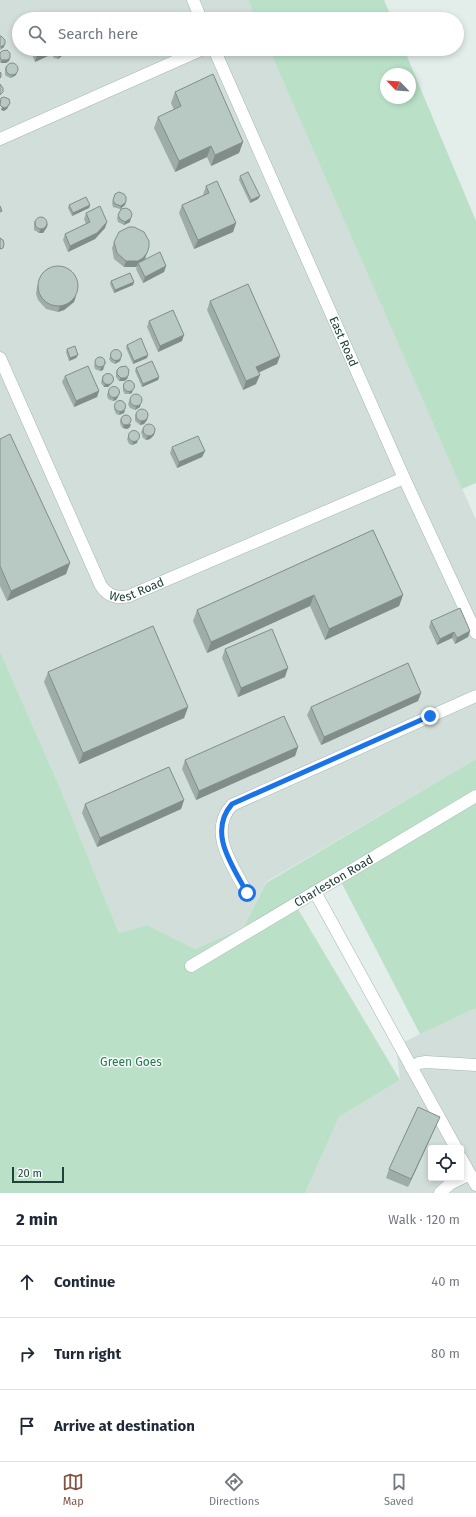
<!DOCTYPE html>
<meta charset="utf-8">
<style>
:root{--surface:#fff;--page:#f2f2f3;--text:#1f2937;--muted:#747a83;--line:#e0e1e3;--accent:#825543}
body{margin:0;font-family:"Fira Sans",sans-serif;background:var(--page);color:var(--text)}
.controls{position:absolute;right:12px;bottom:12px;display:grid;overflow:hidden;border-radius:4px;box-shadow:0 2px 6px #0003}
.controls button{width:36px;height:36px;display:grid;place-items:center;padding:0;border:0;border-bottom:1px solid var(--line);background:var(--surface);color:var(--text);font:20px sans-serif}
.compass{position:absolute;left:380px;top:68px;width:36px;height:36px;border-radius:50%;background:var(--surface);box-shadow:0 2px 6px #0003;rotate:295deg}
.scale{position:absolute;left:12px;bottom:10px;width:52px;box-sizing:border-box;padding-left:4px;border:2px solid #21413b;border-top:0;font-size:11px;line-height:14px;white-space:nowrap;color:#21413b;-webkit-text-stroke:3px #f4faf7;paint-order:stroke}
.stop{position:absolute;width:12px;height:12px;margin:-9px;border:3px solid #1a73e8;border-radius:50%;background:#fff}
.stop.end{background:#1a73e8;border-color:#fff;box-shadow:0 1px 4px #0008}
.list{margin:0;padding:0;list-style:none}
h2{display:flex;justify-content:space-between;align-items:center;height:52px;margin:0;padding:0 16px;font-size:17px}
h2 small{font-size:13px;font-weight:400;color:var(--muted)}
.list li{display:grid;grid-template-columns:26px 1fr auto;gap:12px;align-items:center;box-sizing:border-box;height:72px;padding:0 16px;border-top:1px solid var(--line)}
.list b{display:block;font-size:15px;white-space:nowrap}
.list em{font-size:13px;font-style:normal;color:var(--muted)}
.icon{flex:none;width:22px;height:22px;fill:none;stroke:currentColor;stroke-width:2;stroke-linecap:round;stroke-linejoin:round}
.map{position:relative;flex:none;width:476px;height:1193px;overflow:hidden}
.search{position:absolute;background:var(--surface);box-shadow:0 2px 6px #0003;left:12px;right:12px;top:12px;height:44px;display:flex;align-items:center;gap:10px;box-sizing:border-box;padding:0 14px;border-radius:22px;color:var(--muted);font-size:15px}
.sheet{height:268px;background:var(--surface)}
nav{display:flex;justify-content:space-around;align-items:center;box-sizing:border-box;height:56px;border-top:1px solid var(--line);background:var(--surface);font-size:11px;color:var(--muted)}
nav a{display:grid;justify-items:center;gap:2px}
nav .on{color:var(--accent)}
.map>svg:first-child{display:block}
</style>
<div class="map">
<svg width="476" height="1193" viewBox="0 0 476 1193">
<rect width="100%" height="100%" fill="#e3eeea"/>
<!-- built -->
<g fill="#d1ded9" fill-rule="evenodd">
<path d="M0 0H248L256 19H19V49H269L476 520V759L266 882 243 928 195 949 147 925 119 933 60 788 0 651Z"/>
<path d="M476 1008V1193H305L339 1117 400 1080 396 1046 430 1029ZM431 1148H461V1178H431Z"/>
</g>
<!-- green -->
<g fill="#bae1c8" fill-rule="evenodd">
<path d="M248 0H384L392 19H256Z"/>
<path d="M269 49H404L476 221V483L462 489ZM386 74H410V98H386Z"/>
<path d="M0 651 60 788 119 933 147 925 195 949 243 928 266 883 476 759V1008L420 1034 339 878 295 904 400 1080 339 1117 305 1193H0Z"/>
</g>
<g fill="none" stroke-linecap="round" stroke-linejoin="round">
<defs>
<g id="minor">
<path d="M193 0 201 19"/>
<path id="s1" d="M214 49 404 478 476 633"/>
<path d="M0 139 203 49"/>
<path id="s2" d="M0 358 101 586C108 596 117 599 129 596L404 478"/>
<path d="M315 892 456 1148"/>
<path d="M247 893C233 866 207 832 232 805L476 696"/>
<path id="s3" d="M191 966 476 796"/>
<path d="M411 1067 419 1063 426 1062 476 1065"/>
<path d="M461 1158 476 1185"/>
<path d="M440 1193 450 1184 470 1174"/>
</g>
</defs>
<!-- minor casing -->
<use href="#minor" stroke="#a5b7b2" stroke-width="13"/>
<!-- minor -->
<use href="#minor" stroke="#fff" stroke-width="12"/>
</g>
<!-- wall -->
<g fill="#9eada8">
<path d="M30 49H63V55L58 59 54 58 51 52 50 55 35 62Z"/>
<path d="M0 53 10 58 9 61 6 63H1L0 62Z"/>
<path d="M6 66 17 72 16 75 11 78 8 77 5 75V69Z"/>
<path d="M175 92 243 142 239 153 211 166 207 157 175 172 154 128 158 117 174 110 171 103Z"/>
<path d="M240 176 260 196 258 199 250 203 239 180Z"/>
<path d="M206 186 236 223 233 232 194 249 179 213 182 205 203 195Z"/>
<path d="M115 194 126 202 125 205 120 209 113 207 112 203Z"/>
<path d="M69 205H90L89 208 72 216 68 208Z"/>
<path d="M121 209 130 222 124 225 118 222 117 218Z"/>
<path d="M86 213 105 228 95 239 68 252 63 240 65 234 86 224 84 219Z"/>
<path d="M35 220 47 227 43 233H39L34 230V223Z"/>
<path d="M114 242 145 259 166 266 164 272 143 283 136 269 137 266 136 267H124L114 259 112 248Z"/>
<path d="M39 281 76 296 74 302 64 310 58 312 46 309 38 300 36 294 37 287Z"/>
<path d="M111 281 134 282 133 285 114 293 110 284Z"/>
<path d="M210 301 280 356 277 364 258 373 256 384 243 390 207 310Z"/>
<path d="M149 321 182 341 158 352 147 327Z"/>
<path d="M127 345 147 358 133 364 126 348Z"/>
<path d="M67 349 78 355 76 358 69 361 66 352Z"/>
<path d="M112 351 121 358 120 361 115 364 111 362 109 359Z"/>
<path d="M97 358 106 362 103 370 100 371 95 369 94 366Z"/>
<path d="M136 368 159 377 158 380 142 387 135 371Z"/>
<path d="M117 370 128 376 127 379 124 381H119L116 377V373Z"/>
<path d="M103 375 113 380 112 383 108 387H104L101 383Z"/>
<path d="M65 376 99 391 97 397 74 407 62 382Z"/>
<path d="M124 383 132 393 129 394H125L123 391V386Z"/>
<path d="M108 392 119 394 118 397 116 400 113 401 108 399 107 395Z"/>
<path d="M131 397 140 407 135 410 130 408 128 404Z"/>
<path d="M115 406 126 407 124 413 119 415 116 414 114 409Z"/>
<path d="M136 413 147 420 144 424 140 425 135 421V416Z"/>
<path d="M121 418 130 427 127 429 123 428 121 426 120 422Z"/>
<path d="M143 429 154 435 150 439 146 440 143 438 141 432Z"/>
<path d="M130 432 137 443 132 445 129 444 127 439Z"/>
<path d="M0 439 70 563 66 574 7 601 0 586Z"/>
<path d="M172 447 205 451 202 457 177 468 170 453Z"/>
<path d="M373 530 403 595 399 606 325 640 310 606 207 653 193 621 197 610Z"/>
<path d="M431 621 470 631 468 637 455 644 452 638 437 645 429 627Z"/>
<path d="M225 649 285 677 238 697 222 658Z"/>
<path d="M48 672 188 707 184 718 79 764 44 682Z"/>
<path d="M421 693 418 701 321 745 307 715 311 707Z"/>
<path d="M298 747 295 756 196 800 182 769 185 760Z"/>
<path d="M184 800 181 809 97 847 82 813 85 804Z"/>
<path d="M436 1126 408 1187 386 1178 389 1169Z"/>
</g>
<!-- shaded-wall -->
<g fill="#818d88">
<path d="M5 44 4 47 0 50 1 47Z"/>
<path d="M52 49 50 55 35 62 37 56Z"/>
<path d="M98 49H103L97 52Z"/>
<path d="M64 52 63 55 58 59 59 56Z"/>
<path d="M10 58 9 61 6 63H1L2 60Z"/>
<path d="M17 72 16 75 11 78 13 75Z"/>
<path d="M10 103 7 109 4 111 1 110 2 107Z"/>
<path d="M243 142 239 153 211 166 215 155Z"/>
<path d="M211 146 207 157 175 172 179 161Z"/>
<path d="M260 196 258 199 250 203 251 200Z"/>
<path d="M126 202 125 205 120 209 121 206Z"/>
<path d="M90 205 89 208 72 216 73 213Z"/>
<path d="M131 218 130 222 124 225 125 222Z"/>
<path d="M107 222 105 228 95 239 68 252 70 246Z"/>
<path d="M236 223 233 232 194 249 198 240Z"/>
<path d="M48 224 47 227 43 233H39L40 230Z"/>
<path d="M147 253 145 259 138 263 137 266 136 267H124L126 261Z"/>
<path d="M166 266 164 272 143 283 145 277Z"/>
<path d="M134 282 133 285 114 293 115 290Z"/>
<path d="M76 296 74 302 64 310 58 312 60 306Z"/>
<path d="M184 335 182 341 158 352 160 346Z"/>
<path d="M78 355 76 358 69 361 70 358Z"/>
<path d="M148 355 147 358 133 364 134 361Z"/>
<path d="M280 356 277 364 253 375 256 367Z"/>
<path d="M121 358 120 361 115 364 116 361Z"/>
<path d="M104 366 103 370 100 371 101 368Z"/>
<path d="M260 375 256 384 243 390 246 381Z"/>
<path d="M128 376 127 379 124 381H119L121 378Z"/>
<path d="M159 377 158 380 142 387 143 384Z"/>
<path d="M113 380 112 383 108 387H104L105 384Z"/>
<path d="M133 390 132 393 129 394 130 391Z"/>
<path d="M99 391 97 397 74 407 76 401Z"/>
<path d="M119 394 118 397 116 400 113 401 114 398Z"/>
<path d="M141 403 140 407 135 410 136 407Z"/>
<path d="M125 410 124 413 119 415 120 412Z"/>
<path d="M148 417 147 420 144 424 140 425 141 421Z"/>
<path d="M131 424 130 427 127 429 123 428 124 425Z"/>
<path d="M155 432 154 435 150 439 146 440 147 437Z"/>
<path d="M138 440 137 443 132 445 133 442Z"/>
<path d="M205 451 202 457 177 468 179 462Z"/>
<path d="M70 563 66 574 7 601 11 591Z"/>
<path d="M314 595 310 606 207 653 211 642Z"/>
<path d="M403 595 399 606 325 640 329 629Z"/>
<path d="M470 631 468 637 455 644 457 638Z"/>
<path d="M454 632 452 638 437 645 440 639Z"/>
<path d="M288 668 285 677 238 697 241 688Z"/>
<path d="M421 693 418 701 321 745 324 737Z"/>
<path d="M188 707 184 718 79 764 83 753Z"/>
<path d="M298 747 295 756 196 800 199 791Z"/>
<path d="M184 800 181 809 97 847 100 838Z"/>
<path d="M440 1117 436 1126 408 1187 411 1179Z"/>
</g>
<!-- building -->
<g fill="#b8c9c3" stroke="#818d88">
<path d="M152 14 154 19H143Z"/>
<path d="M126 17 127 19H121Z"/>
<path d="M0 36H1L5 40V44L1 47H0Z"/>
<path d="M35 49H52L37 56Z"/>
<path d="M52 49H63L64 52 59 56 55 55Z"/>
<path d="M7 50 10 53V58L7 60H2L0 58V53L2 51Z"/>
<circle cx="12" cy="69" r="6"/>
<path d="M0 72 1 73V77L0 78Z"/>
<path d="M213 74 243 142 215 155 211 146 179 161 158 117 181 106 175 92Z"/>
<path d="M0 84 3 88V92L0 95Z"/>
<path d="M4 97 9 99 10 103 8 106 5 108 2 107 0 105 1 98Z"/>
<path d="M248 172 260 196 251 200 240 176Z"/>
<path d="M217 181 236 223 198 240 182 205 209 193 206 186Z"/>
<path d="M119 192 124 194 126 197V202L121 206 115 204 113 200 115 194Z"/>
<path d="M86 197 90 205 73 213 69 205Z"/>
<path d="M0 206 2 211 0 212Z"/>
<path d="M100 206 107 222 97 233 70 246 65 234 90 222 86 213Z"/>
<path d="M126 208 130 210 132 214 131 218 125 222 120 219 118 215 121 209Z"/>
<circle cx="41" cy="223" r="6"/>
<path d="M129 227H134L144 232 149 241V247L147 253 143 258 138 261H126L117 253 114 242 119 232Z"/>
<path d="M0 238 3 240 4 244 3 248 0 249Z"/>
<path d="M160 252 166 266 145 277 138 263Z"/>
<circle cx="58" cy="286" r="20"/>
<path d="M130 273 134 282 115 290 111 281Z"/>
<path d="M248 284 280 356 256 367 260 375 246 381 210 301Z"/>
<path d="M173 310 184 335 160 346 149 321Z"/>
<path d="M141 338 148 355 134 361 127 345Z"/>
<path d="M75 346 78 355 70 358 67 349Z"/>
<circle cx="116" cy="355" r="5.5"/>
<circle cx="100" cy="362" r="5"/>
<path d="M152 361 159 377 143 384 136 368Z"/>
<path d="M88 366 99 391 76 401 65 376Z"/>
<path d="M126 366 129 370 128 376 125 378H121L117 374V370L120 367Z"/>
<circle cx="108" cy="379" r="5.5"/>
<circle cx="129" cy="386" r="5.5"/>
<circle cx="114" cy="392" r="5.5"/>
<circle cx="136" cy="400" r="6"/>
<circle cx="120" cy="406" r="5.5"/>
<circle cx="142" cy="415" r="6"/>
<circle cx="126" cy="420" r="5"/>
<circle cx="149" cy="430" r="6"/>
<circle cx="134" cy="436" r="5.5"/>
<path d="M10 434 70 563 11 591 0 566V439Z"/>
<path d="M198 436 205 451 179 462 172 447Z"/>
<path d="M373 530 403 595 329 629 314 595 211 642 197 610Z"/>
<path d="M460 608 470 631 457 638 454 632 440 639 431 621Z"/>
<path d="M153 626 188 707 83 753 48 672Z"/>
<path d="M272 629 288 668 241 688 225 649Z"/>
<path d="M408 663 421 693 324 737 311 707Z"/>
<path d="M284 716 298 747 199 791 185 760Z"/>
<path d="M169 767 184 800 100 838 85 804Z"/>
<path d="M418 1107 440 1117 411 1179 389 1169Z"/>
</g>
<g fill="none" stroke-linecap="round" stroke-linejoin="round">
<!-- route -->
<path stroke="#1a73e8" stroke-width="5" d="M247 893C233 866 207 833 232 804L430 716"/>
</g>
<g text-anchor="middle" stroke-width="3" stroke-linejoin="round" paint-order="stroke">
<!-- street labels -->
<g font-size="12" fill="#21413b" stroke="#f4faf7">
<text dy="4" stroke="none"><textPath href="#s1" startOffset="320">East Road</textPath></text>
<text dy="4" stroke="none"><textPath href="#s2" startOffset="290">West Road</textPath></text>
<text dy="4" stroke="none"><textPath href="#s3" startOffset="166">Charleston Road</textPath></text>
</g>
<!-- park labels -->
<g font-size="12" fill="#287b4f" stroke="#f4faf7">
<text x="131" y="1066">Green Goes</text>
</g>
</g>
</svg>
<div class="controls">
<button><svg class="icon" aria-label="locate" viewBox="0 0 24 24"><circle cx="12" cy="12" r="6"/><path d="M12 2v4M12 18v4M2 12h4M18 12h4"/></svg></button>
</div>
<svg class="compass" viewBox="-18 -18 36 36"><path d="M0-13l5 13h-10z" fill="#e53935"/><path d="M0 13l5-13h-10z" fill="#747a83"/></svg>
<div class="scale">20 m</div>
<div class="stop" style="left:247px;top:893px"></div>
<div class="stop end" style="left:430px;top:716px"></div>
<div class="search"><svg class="icon" aria-label="search" viewBox="0 0 24 24"><circle cx="10" cy="10" r="6"/><path d="M15 15l6 6"/></svg>Search here</div>
</div>
<section class="sheet">
<h2>2 min<small>Walk · 120 m</small></h2>
<ul class="list">
<li><svg class="icon" aria-label="ahead" viewBox="0 0 24 24"><path d="M12 20V5M6 11l6-6 6 6"/></svg><div><b>Continue</b></div><em>40 m</em></li>
<li><svg class="icon" aria-label="right" viewBox="0 0 24 24"><path d="M7 20v-9h11M14 6l5 5-5 5"/></svg><div><b>Turn right</b></div><em>80 m</em></li>
<li><svg class="icon" aria-label="arrive" viewBox="0 0 24 24"><path d="M6 21V4h12l-3 4 3 4H6"/></svg><div><b>Arrive at destination</b></div></li>
</ul>
</section>
<nav>
<a class="on"><svg class="icon" aria-label="map" viewBox="0 0 24 24"><path d="M3 6l6-2 6 2 6-2v14l-6 2-6-2-6 2zM9 4v14M15 6v14"/></svg>Map</a>
<a><svg class="icon" aria-label="directions" viewBox="0 0 24 24"><path d="M12 3l9 9-9 9-9-9zM9 14v-3h6M13 9l2 2-2 2"/></svg>Directions</a>
<a><svg class="icon" aria-label="saved" viewBox="0 0 24 24"><path d="M7 4h10v16l-5-4-5 4z"/></svg>Saved</a>
</nav>
